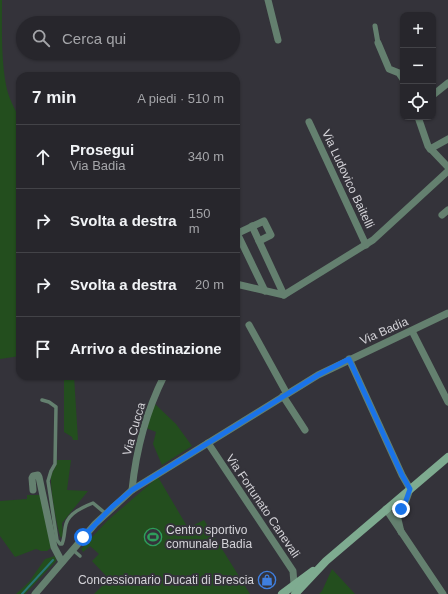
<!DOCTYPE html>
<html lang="it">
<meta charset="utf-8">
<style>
:root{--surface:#27262c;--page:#333238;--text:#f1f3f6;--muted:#a4a5a9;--line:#434348}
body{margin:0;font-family:Helvetica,sans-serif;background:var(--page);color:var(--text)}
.controls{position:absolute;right:12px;top:12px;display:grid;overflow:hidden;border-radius:8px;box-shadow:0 1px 3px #0004}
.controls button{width:36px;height:36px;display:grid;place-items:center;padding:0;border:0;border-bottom:1px solid var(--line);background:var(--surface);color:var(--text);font:20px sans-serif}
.stop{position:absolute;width:12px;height:12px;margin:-9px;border:3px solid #1a73e8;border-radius:50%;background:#fff}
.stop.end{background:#1a73e8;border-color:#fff;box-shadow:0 1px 4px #0008}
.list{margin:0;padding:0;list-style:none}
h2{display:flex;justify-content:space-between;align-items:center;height:52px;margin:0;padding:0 16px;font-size:17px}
h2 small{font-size:13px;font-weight:400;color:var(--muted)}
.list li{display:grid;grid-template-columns:26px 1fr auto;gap:12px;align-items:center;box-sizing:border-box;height:64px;padding:0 16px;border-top:1px solid var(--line)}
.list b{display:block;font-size:15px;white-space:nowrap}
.list p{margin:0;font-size:13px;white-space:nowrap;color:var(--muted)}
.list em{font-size:13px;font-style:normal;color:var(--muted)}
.icon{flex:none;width:22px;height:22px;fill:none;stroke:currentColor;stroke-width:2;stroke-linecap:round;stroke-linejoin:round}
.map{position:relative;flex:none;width:448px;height:594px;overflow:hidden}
.search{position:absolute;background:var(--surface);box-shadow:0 1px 3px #0004;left:16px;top:16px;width:224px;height:44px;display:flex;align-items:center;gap:10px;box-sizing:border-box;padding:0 14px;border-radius:22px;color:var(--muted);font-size:15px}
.panel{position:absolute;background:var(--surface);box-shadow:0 1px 3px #0004;left:16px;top:72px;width:224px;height:308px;border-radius:12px}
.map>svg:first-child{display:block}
</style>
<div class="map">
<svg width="448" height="594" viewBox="0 0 448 594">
<rect width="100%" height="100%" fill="#34333a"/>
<!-- green -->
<g fill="#234e1e">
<path d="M0 0H2C2 28 1 57 6 85 8 97 15 109 20 120V356L0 359Z"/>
<path d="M64 376H74L78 440H73L72 437 64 432Z"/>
<path d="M155 404 176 424 192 446 162 465 153 444 156 432 146 428Z"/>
<path d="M57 460H71L67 490 88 491 62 523 63 535 61 538C57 530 50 487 51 477 52 471 57 466 57 460Z"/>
<path d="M158 477 188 528 204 520 250 594H94L109 579 92 561 99 554 90 546 83 552 81 549 107 521Z"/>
<path d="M27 495H41L53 546 47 551H41L36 549 15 557 0 536V501L27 499Z"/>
<path d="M55 556 56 561 25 594H16L29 582 45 559Z"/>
<path d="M332 569 355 594H319L322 591Z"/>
</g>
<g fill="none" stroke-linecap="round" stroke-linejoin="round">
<!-- stream -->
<path stroke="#277676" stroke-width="2" d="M22 594 53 560"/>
<!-- service -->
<g stroke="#64806f" stroke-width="3.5">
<path d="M42 400 49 402 56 407 55 464 51 471 48 481 57 540 60 544H62C65 537 64 531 66 524 69 513 83 507 93 503L105 513"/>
<path d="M73 550 80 556"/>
</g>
<!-- pedestrian -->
<path stroke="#64806f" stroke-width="5" d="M375 26 378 43"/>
<!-- minor -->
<g stroke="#64806f" stroke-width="7">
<path d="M268 0 278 40"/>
<path d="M378 43 389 69 399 73 403 79"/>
<path d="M433 95 448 83"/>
<path d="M418 117 428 146 448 167"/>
<path d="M309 122 366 245"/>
<path d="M430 149 448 139"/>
<path d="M442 215 448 210"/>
<path d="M252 226 284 295"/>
<path d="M237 233 265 291"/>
<path d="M236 234 264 221 271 235 259 241"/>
<path d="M236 284 284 295 373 240 448 171"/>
<path d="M249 325 287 394"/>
<path d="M412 331 448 402"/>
<path d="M349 359 402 475 410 489 404 506 397 515 401 532"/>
<path d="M283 396 305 430"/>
<path d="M208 443 293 571 294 584"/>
<path d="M33 490 32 478 33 476 38 475 39 477 54 547 62 562"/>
<path d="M132 490C136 450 146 412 164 376"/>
<path d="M386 509 443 594"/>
<path d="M35 594 95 524 132 490 318 375 448 313"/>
</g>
<!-- secondary -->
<g stroke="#7eab90" stroke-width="8">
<path d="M282 594 313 571"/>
<path d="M295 594 326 561 448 457"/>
</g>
</g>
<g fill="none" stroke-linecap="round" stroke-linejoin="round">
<!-- route -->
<path stroke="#1a73e8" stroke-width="5" d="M83 537 112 507 132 490 318 375 349 359 402 475 410 489 404 506 401 509"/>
</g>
<!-- icons -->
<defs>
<symbol id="stadium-ring" viewBox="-11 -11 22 22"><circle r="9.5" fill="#34333a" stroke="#2e9e5b" stroke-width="1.5"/><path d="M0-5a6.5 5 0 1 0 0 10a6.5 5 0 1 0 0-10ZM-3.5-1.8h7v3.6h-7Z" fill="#2e9e5b"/></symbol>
<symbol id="shop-ring" viewBox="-11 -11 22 22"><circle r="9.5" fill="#34333a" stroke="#3f7fe0" stroke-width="1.5"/><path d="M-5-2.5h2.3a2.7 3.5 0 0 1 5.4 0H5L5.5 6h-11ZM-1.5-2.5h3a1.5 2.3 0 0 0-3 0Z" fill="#3f7fe0"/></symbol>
</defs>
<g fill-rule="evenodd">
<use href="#stadium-ring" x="143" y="527" width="20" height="20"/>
<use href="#shop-ring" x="257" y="570" width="20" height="20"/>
</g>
<g text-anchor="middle" stroke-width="4" stroke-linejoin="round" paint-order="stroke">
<!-- street labels -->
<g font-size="12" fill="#d4d3d8" stroke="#34333a">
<text transform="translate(348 179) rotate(65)" y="4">Via Ludovico Baitelli</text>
<text transform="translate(384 331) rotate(-24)" y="4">Via Badia</text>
<text transform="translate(134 429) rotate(-74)" y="4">Via Cucca</text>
<text transform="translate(263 506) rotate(56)" y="4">Via Fortunato Canevali</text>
</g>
<!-- poi labels -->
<g font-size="12" fill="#d4d3d8" stroke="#34333a" text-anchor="start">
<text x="166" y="534">Centro sportivo<tspan x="166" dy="14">comunale Badia</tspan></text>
<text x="254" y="584" text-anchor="end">Concessionario Ducati di Brescia</text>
</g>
</g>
</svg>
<div class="controls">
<button>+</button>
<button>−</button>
<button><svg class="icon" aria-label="locate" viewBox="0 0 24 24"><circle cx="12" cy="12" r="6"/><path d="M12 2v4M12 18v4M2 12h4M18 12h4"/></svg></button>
</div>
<div class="stop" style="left:83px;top:537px"></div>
<div class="stop end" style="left:401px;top:509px"></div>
<div class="search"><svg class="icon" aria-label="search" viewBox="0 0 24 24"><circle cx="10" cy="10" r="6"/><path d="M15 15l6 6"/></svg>Cerca qui</div>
<section class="panel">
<h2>7 min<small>A piedi · 510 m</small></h2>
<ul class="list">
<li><svg class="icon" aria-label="ahead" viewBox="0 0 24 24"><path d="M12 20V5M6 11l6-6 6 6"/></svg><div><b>Prosegui</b><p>Via Badia</p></div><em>340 m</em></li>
<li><svg class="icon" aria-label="right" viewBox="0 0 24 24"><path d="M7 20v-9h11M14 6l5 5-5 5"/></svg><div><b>Svolta a destra</b></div><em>150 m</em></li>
<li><svg class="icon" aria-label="right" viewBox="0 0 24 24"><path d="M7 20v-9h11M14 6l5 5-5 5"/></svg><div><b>Svolta a destra</b></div><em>20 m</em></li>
<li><svg class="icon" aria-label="arrive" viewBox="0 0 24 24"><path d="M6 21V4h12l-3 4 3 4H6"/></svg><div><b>Arrivo a destinazione</b></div></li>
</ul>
</section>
</div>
